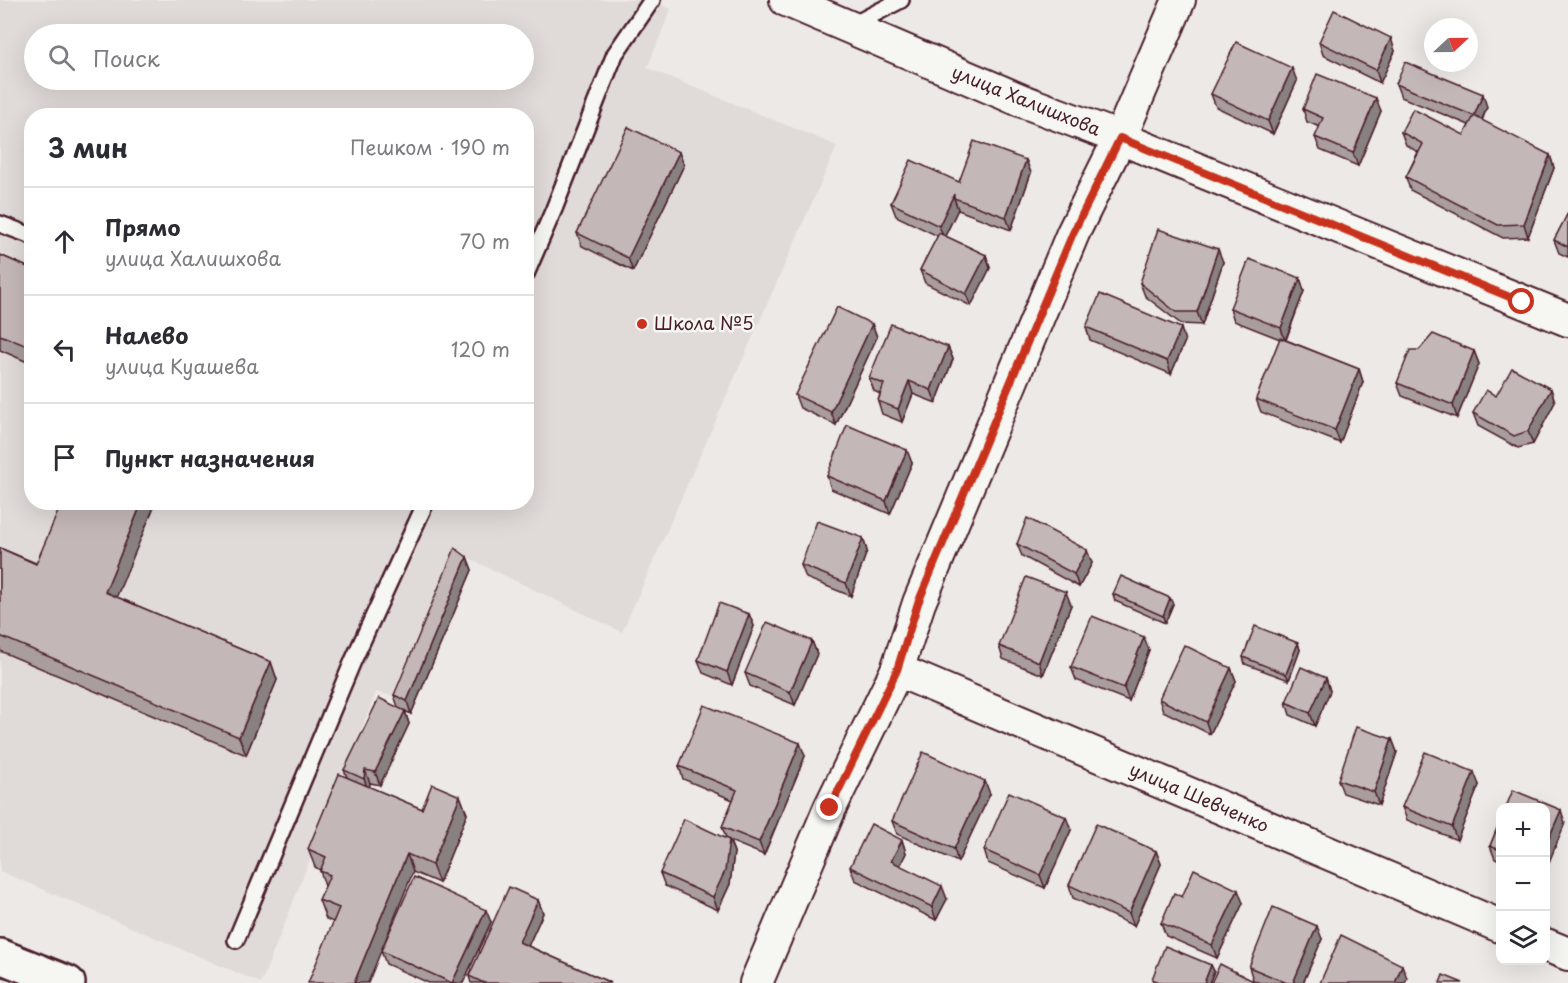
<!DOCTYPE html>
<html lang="ru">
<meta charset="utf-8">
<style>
:root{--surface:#fff;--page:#f2f2f3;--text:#2b2b33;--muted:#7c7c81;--line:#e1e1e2}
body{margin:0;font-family:"Playpen Sans",sans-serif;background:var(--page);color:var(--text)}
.controls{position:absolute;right:18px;bottom:18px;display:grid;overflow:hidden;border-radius:12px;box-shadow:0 6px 24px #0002}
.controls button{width:54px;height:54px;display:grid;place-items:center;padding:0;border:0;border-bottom:2px solid var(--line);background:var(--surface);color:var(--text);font:30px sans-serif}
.compass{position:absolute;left:1424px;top:18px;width:54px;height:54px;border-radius:50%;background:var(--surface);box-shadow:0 6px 24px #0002;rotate:68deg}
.stop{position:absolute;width:18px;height:18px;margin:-14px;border:4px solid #c8321e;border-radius:50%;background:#fff}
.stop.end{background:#c8321e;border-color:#fff;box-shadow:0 2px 6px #0008}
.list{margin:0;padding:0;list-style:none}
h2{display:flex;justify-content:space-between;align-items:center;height:78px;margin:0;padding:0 24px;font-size:26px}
h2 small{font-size:20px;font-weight:400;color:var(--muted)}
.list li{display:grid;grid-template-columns:39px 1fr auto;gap:18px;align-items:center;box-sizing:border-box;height:108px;padding:0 24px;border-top:2px solid var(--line)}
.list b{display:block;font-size:22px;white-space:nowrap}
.list p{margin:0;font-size:20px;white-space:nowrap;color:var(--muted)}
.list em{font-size:20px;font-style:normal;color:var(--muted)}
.icon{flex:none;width:33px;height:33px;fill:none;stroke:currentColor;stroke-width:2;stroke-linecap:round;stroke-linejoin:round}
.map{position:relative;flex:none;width:1568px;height:983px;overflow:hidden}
.search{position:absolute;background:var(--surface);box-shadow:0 6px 24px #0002;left:24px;top:24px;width:510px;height:66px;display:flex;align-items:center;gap:15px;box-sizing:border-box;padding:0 21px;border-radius:33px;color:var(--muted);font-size:22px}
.panel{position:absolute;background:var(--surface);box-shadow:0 6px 24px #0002;left:24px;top:108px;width:510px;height:402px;border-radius:24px}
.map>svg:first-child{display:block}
</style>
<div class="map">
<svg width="1568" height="983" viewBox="0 0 1568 983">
<rect width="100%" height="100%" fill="#ece9e6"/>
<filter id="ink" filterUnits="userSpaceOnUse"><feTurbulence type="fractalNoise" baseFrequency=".0167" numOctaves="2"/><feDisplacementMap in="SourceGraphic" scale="12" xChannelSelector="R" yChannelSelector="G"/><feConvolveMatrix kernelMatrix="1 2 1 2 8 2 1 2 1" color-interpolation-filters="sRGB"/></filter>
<g filter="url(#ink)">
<!-- built -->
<path fill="#e0dad8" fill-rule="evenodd" d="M0 0H650L671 9 647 68 837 146 622 632 454 551 392 696 376 692 261 983 0 871ZM34 34H524V80H34ZM32 116H526V502H32Z"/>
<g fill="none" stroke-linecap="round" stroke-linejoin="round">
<defs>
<g id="lane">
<path d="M849 27 901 0"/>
<path d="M0 224 32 236"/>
<path d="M526 274 554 209 615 54 652 0"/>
<path d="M236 940 353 661 426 502"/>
</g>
<g id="street">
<path d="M786 0 1020 100 1120 138 1568 320"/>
<path d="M897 670 1500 926"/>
<path d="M1546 945 1568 954"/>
<path d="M756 983 830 808 897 670 919 603 1073 233 1120 138 1179 0"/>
</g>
<path id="secondary" d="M0 956 68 983"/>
</defs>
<!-- lane casing -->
<use href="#lane" stroke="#4a1f2b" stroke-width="20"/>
<!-- street casing -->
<use href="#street" stroke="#4a1f2b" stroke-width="36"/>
<!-- secondary casing -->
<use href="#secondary" stroke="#4a1f2b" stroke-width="38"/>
<!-- lane -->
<use href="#lane" stroke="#f6f6f2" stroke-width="15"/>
<!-- street -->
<use href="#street" stroke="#f6f6f2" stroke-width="32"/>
<!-- secondary -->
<use href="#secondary" stroke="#f6f6f2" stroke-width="33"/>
</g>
<!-- wall -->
<g fill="#a99d9d" stroke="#4a1f2b" stroke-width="1.5">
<path d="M1319 42 1395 51 1380 83 1323 55Z"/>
<path d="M1297 81 1273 134 1216 107 1211 94Z"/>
<path d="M1396 84 1487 107 1482 121 1550 155 1554 168 1528 237 1503 238 1410 190 1406 177 1418 152 1406 145 1401 132 1464 135 1469 125 1401 97Z"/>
<path d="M1303 109 1381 111 1358 166 1320 150 1315 137 1320 127 1307 122Z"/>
<path d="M1026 160 1031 173 1011 230 958 210V209L945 236 986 255 990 268 971 306 925 283 920 270 938 236 896 216 891 203 959 182Z"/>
<path d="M684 165 633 271 582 246 577 233Z"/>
<path d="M1568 213V257L1559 253 1554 240Z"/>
<path d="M0 255 32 269V364L0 350Z"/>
<path d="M1223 262 1202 325 1181 324 1145 296 1140 283Z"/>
<path d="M1300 278 1304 291 1286 340 1359 369 1363 382 1340 443 1261 412 1256 399 1280 339 1234 321 1230 308Z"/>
<path d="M872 324 877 337 836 425 800 408 795 395Z"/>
<path d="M1086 327 1185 341 1171 374 1090 340Z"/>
<path d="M948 347 953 359 936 403 913 394 902 422 882 414 878 401 880 394 874 391 869 378Z"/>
<path d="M1474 351 1479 364 1457 418 1402 396 1397 383Z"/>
<path d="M1551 389 1555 402 1533 444 1518 448 1478 426 1473 413 1496 396Z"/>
<path d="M912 463 890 514 831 489 827 476Z"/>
<path d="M863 538 867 551 851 596 806 578 801 565Z"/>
<path d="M1017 544 1092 563 1079 587 1022 556Z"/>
<path d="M0 548 271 662 277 680 246 755 0 651Z"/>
<path d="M467 557 472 570 411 714 405 711 409 724 380 785 370 783 369 787 422 809 460 796 467 814 439 883 413 872 333 922 326 919 319 900 325 886 320 871V870L315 867 308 849 347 777 344 770 398 707 394 695Z"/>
<path d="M1113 594 1173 604 1165 623 1115 601Z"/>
<path d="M1071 605 1043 675 1003 659 999 646Z"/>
<path d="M749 614 754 626 732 685 703 673 698 660Z"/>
<path d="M812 641 817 654 795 705 750 686 745 673Z"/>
<path d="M1298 643 1300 650 1289 680 1245 664 1243 657Z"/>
<path d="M1149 650 1129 701 1076 680 1071 667Z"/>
<path d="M1231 668 1236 681 1210 734 1163 711 1159 699Z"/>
<path d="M1326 678 1330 691 1315 726 1290 715 1286 702Z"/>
<path d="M1392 739 1397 752 1379 805 1343 793 1338 780Z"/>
<path d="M805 756 764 855 730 841 734 852 730 884 718 910 665 886 660 873 726 838 722 827 733 800 683 779 679 766Z"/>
<path d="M1479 785 1457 840 1407 820 1402 807Z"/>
<path d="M990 794 958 862 897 834 892 821Z"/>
<path d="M1500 821V861L1495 859 1490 846Z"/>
<path d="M1071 830 1045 888 988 863 984 850Z"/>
<path d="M902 840 906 853 900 866 947 899 936 920 855 880 850 867Z"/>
<path d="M1156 851 1161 864 1134 926 1073 898 1069 885Z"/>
<path d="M1182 897 1243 903 1217 958 1166 936 1161 923Z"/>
<path d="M538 900 543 913 528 946 611 983H471L469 976Z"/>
<path d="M491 922 463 983H429L386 964 381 951Z"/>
<path d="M1322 939 1303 983H1260L1253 980 1249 967Z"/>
<path d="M1211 965 1214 971 1209 983H1154L1152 979Z"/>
</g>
<!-- shaded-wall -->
<g fill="#898080" stroke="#4a1f2b" stroke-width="1.5">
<path d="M1391 38 1395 51 1380 83 1376 70Z"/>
<path d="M1292 68 1297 81 1273 134 1268 121Z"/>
<path d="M1483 94 1487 107 1478 129 1474 116Z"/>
<path d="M1376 98 1381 111 1358 166 1353 153Z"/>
<path d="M679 152 684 165 633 271 628 258Z"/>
<path d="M1550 155 1554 168 1528 237 1524 224Z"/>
<path d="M1026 160 1031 173 1011 230 1006 217Z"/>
<path d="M954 194V198L958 209 944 238 939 226Z"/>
<path d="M1218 249 1223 262 1202 325 1197 312Z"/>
<path d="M986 255 990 268 971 306 966 294Z"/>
<path d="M1300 278 1304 291 1285 341 1281 328Z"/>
<path d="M872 324 877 337 836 425 831 412Z"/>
<path d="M1181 328 1185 341 1171 374 1167 361Z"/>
<path d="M948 347 953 359 936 403 931 390Z"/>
<path d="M1474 351 1479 364 1457 418 1453 405Z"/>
<path d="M1359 369 1363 382 1340 443 1335 430Z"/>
<path d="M909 381 913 394 902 422 898 409Z"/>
<path d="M1551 389 1555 402 1533 444 1528 431Z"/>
<path d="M907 450 912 463 890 514 886 501Z"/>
<path d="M142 502H156L111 610 105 592Z"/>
<path d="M863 538 867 551 851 596 846 583Z"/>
<path d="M1087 550 1092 563 1079 587 1074 574Z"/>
<path d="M467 557 472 570 411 714 407 701Z"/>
<path d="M1066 592 1071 605 1043 675 1039 662Z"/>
<path d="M1170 598 1173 604 1165 623 1163 616Z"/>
<path d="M749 614 754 626 732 685 727 672Z"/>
<path d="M1144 637 1149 650 1129 701 1124 688Z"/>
<path d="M812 641 817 654 795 705 790 692Z"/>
<path d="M1298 643 1300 650 1289 680 1286 674Z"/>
<path d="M271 662 277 680 246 755 239 737Z"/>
<path d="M1231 668 1236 681 1210 734 1206 722Z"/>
<path d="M1326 678 1330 691 1315 726 1310 713Z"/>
<path d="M405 711 409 724 380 785 375 772Z"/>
<path d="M1392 739 1397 752 1379 805 1374 792Z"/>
<path d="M800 743 805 756 764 855 759 842Z"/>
<path d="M365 770 370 783 369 792 364 779Z"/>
<path d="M1474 772 1479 785 1457 840 1452 827Z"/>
<path d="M985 781 990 794 958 862 954 849Z"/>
<path d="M460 796 467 814 439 883 432 865Z"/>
<path d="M1561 810 1565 823 1545 872V847Z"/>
<path d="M1066 817 1071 830 1045 888 1040 875Z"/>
<path d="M729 840 734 852 730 884 718 910 713 897Z"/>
<path d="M902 840 906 853 896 874 891 861Z"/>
<path d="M1156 851 1161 864 1134 926 1129 913Z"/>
<path d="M407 854 413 872 368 983H354Z"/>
<path d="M942 886 947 899 936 920 932 907Z"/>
<path d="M1238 890 1243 903 1217 958 1212 945Z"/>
<path d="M538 900 543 913 524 955 519 942Z"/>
<path d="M486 910 491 922 463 983H452Z"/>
<path d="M1317 926 1322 939 1303 983H1293Z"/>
<path d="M1211 965 1214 971 1209 983H1204Z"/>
<path d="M1402 965 1407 978 1405 983H1395Z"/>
</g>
<!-- building -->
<g fill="#c4b7b7" stroke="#4a1f2b" stroke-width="1.5">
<path d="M1334 10 1391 38 1376 70 1319 42Z"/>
<path d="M1236 42 1292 68 1268 121 1211 94Z"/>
<path d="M1405 62 1483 94 1474 116 1396 84Z"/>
<path d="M1317 74 1376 98 1353 153 1315 137 1323 118 1303 109Z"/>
<path d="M1413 109 1464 135 1474 116 1550 155 1524 224 1498 225 1406 177 1423 144 1401 132Z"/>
<path d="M628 127 679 152 628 258 577 233Z"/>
<path d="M974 141 1026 160 1006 217 954 198V194L939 226 891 203 911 160 959 182Z"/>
<path d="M1568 213V247L1554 240Z"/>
<path d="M1158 229 1218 249 1197 312H1176L1140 283Z"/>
<path d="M939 233 986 255 966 294 920 270Z"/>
<path d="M0 255 32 269V348L0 335Z"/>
<path d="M1249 259 1300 278 1281 328 1230 308Z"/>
<path d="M1100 294 1181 328 1167 361 1086 327Z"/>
<path d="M837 307 872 324 831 412 795 395Z"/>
<path d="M891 324 948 347 931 390 909 381 898 409 878 401 884 384 869 378Z"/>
<path d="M1433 334 1474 351 1453 405 1397 383 1410 350H1419Z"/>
<path d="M1280 338 1359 369 1335 430 1256 399Z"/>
<path d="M1512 368 1551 389 1528 431 1514 436 1473 413 1486 390 1496 396Z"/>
<path d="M847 425 907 450 886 501 827 476Z"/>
<path d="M62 502H142L105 592 271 662 239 737 0 636V548L36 564Z"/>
<path d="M1027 518 1087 550 1074 574 1017 544Z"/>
<path d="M817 521 863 538 846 583 801 565Z"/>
<path d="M455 548 467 557 407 701 394 695Z"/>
<path d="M1121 576 1170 598 1163 616 1113 594Z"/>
<path d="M1026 577 1066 592 1039 662 999 646Z"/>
<path d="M719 603 749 614 727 672 698 660Z"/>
<path d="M1092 616 1144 637 1124 688 1071 667Z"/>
<path d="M767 622 812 641 790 692 745 673Z"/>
<path d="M1255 626 1298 643 1286 674 1243 657Z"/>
<path d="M1184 645 1231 668 1206 722 1159 699Z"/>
<path d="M1301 667 1326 678 1310 713 1286 702Z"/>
<path d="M379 698 405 711 375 772 365 770 364 779 344 770Z"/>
<path d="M704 705 800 743 759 842 722 827 737 790 679 766Z"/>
<path d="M1356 727 1392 739 1374 792 1338 780Z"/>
<path d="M923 752 985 781 954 849 892 821Z"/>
<path d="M1425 752 1474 772 1452 827 1402 807Z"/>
<path d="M339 774 422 809 432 784 460 796 432 865 407 854 354 983H308L339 908 319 900 330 875 320 871 326 857 308 849Z"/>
<path d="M1513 790 1561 810 1545 847V807H1506Z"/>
<path d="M1009 792 1066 817 1040 875 984 850Z"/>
<path d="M684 819 729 840 725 871 713 897 660 873Z"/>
<path d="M1500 821V850L1490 846Z"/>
<path d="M871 824 902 840 891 861 942 886 932 907 850 867Z"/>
<path d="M1096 824 1156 851 1129 913 1069 885Z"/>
<path d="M1194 869 1238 890 1212 945 1161 923 1174 893 1182 897Z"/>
<path d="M414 877 486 910 452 983 381 951Z"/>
<path d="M509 887 538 900 519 942 611 983H484L469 976Z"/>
<path d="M1273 907 1317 926 1293 983H1287L1249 967Z"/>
<path d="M1341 935 1402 965 1395 983H1320Z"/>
<path d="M1165 946 1211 965 1204 983H1162L1152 979Z"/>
<path d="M1220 964 1255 982 1254 983H1211Z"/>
<path d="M1443 975 1463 983H1440Z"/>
</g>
</g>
<g fill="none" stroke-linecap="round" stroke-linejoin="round" filter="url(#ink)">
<!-- route -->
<path stroke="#c8321e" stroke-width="8" d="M830 808 897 670 918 603 1073 233 1120 138 1522 302"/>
</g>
<!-- markers -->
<circle fill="#c8321e" stroke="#f6f6f2" stroke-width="2" cx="642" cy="324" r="6"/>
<g text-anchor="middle" stroke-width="5" stroke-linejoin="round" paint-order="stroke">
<!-- street labels -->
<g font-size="18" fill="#4a1f2b" stroke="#f6f6f2">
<text transform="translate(1026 101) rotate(22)" y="6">улица Халишхова</text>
<text transform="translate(1199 798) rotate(23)" y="6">улица Шевченко</text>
</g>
<!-- poi labels -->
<g font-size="18" fill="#4a1f2b" stroke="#f6f6f2" text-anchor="start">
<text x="654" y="330">Школа №5</text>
</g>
</g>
</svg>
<div class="controls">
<button>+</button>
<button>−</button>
<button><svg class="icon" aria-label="layers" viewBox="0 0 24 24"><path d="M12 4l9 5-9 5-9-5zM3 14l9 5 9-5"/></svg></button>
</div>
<svg class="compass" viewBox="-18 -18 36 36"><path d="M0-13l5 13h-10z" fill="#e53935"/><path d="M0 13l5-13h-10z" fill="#7c7c81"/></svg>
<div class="stop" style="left:1522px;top:302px"></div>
<div class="stop end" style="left:830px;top:808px"></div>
<div class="search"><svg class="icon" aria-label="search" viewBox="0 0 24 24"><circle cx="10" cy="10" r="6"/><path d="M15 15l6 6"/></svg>Поиск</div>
<section class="panel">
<h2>3 мин<small>Пешком · 190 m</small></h2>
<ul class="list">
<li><svg class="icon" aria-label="ahead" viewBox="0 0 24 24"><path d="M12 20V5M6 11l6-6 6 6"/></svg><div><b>Прямо</b><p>улица Халишхова</p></div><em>70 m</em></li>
<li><svg class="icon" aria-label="left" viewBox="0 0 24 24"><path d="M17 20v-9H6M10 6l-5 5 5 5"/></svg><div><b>Налево</b><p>улица Куашева</p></div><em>120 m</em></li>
<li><svg class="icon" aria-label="arrive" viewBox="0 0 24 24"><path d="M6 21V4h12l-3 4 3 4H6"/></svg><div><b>Пункт назначения</b></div></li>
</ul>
</section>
</div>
